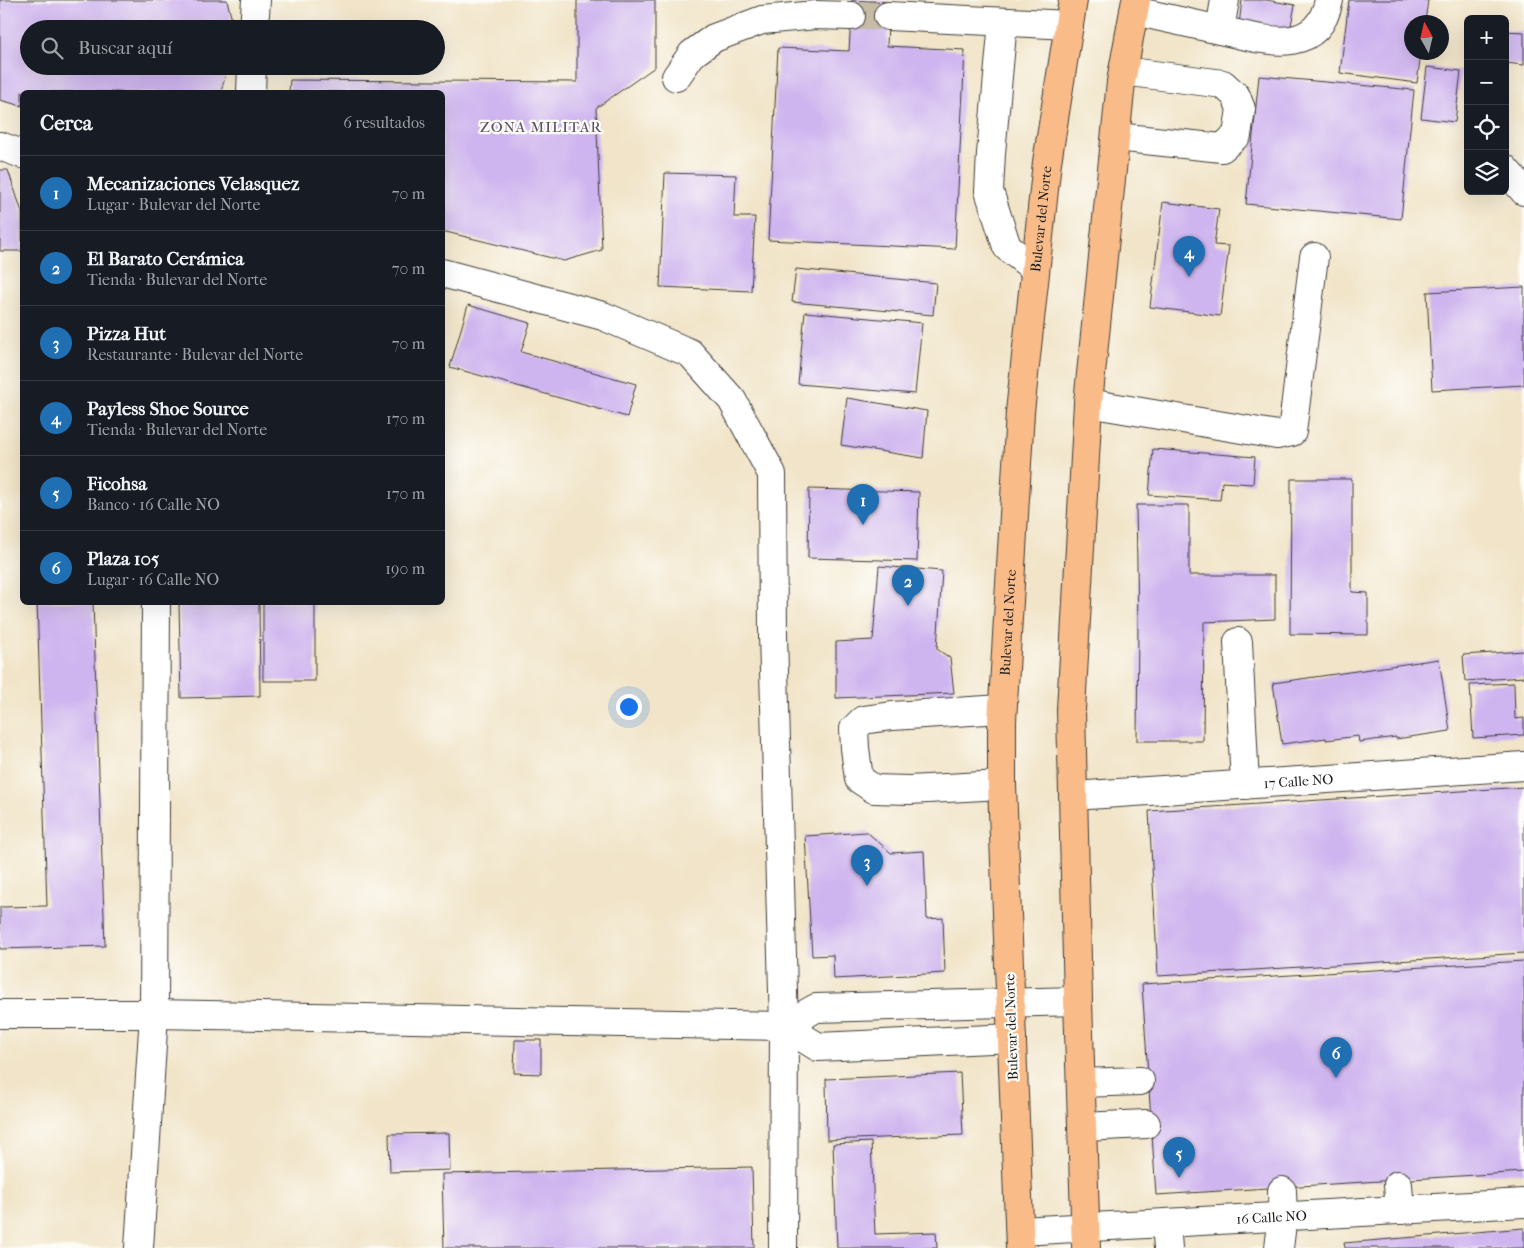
<!DOCTYPE html>
<html lang="es">
<meta charset="utf-8">
<style>
:root{--surface:#171b24;--page:#20242c;--text:#f1f3f6;--muted:#9ea1a6;--line:#363941;--accent:#1f6fb2}
body{margin:0;font-family:"IM FELL French Canon",serif;background:var(--page);color:var(--text)}
.controls{position:absolute;right:15px;top:15px;display:grid;overflow:hidden;border-radius:8px;box-shadow:0 5px 20px #0002}
.controls button{width:45px;height:45px;display:grid;place-items:center;padding:0;border:0;border-bottom:1px solid var(--line);background:var(--surface);color:var(--text);font:25px sans-serif}
.compass{position:absolute;left:1404px;top:15px;width:45px;height:45px;border-radius:50%;background:var(--surface);box-shadow:0 5px 20px #0002;rotate:352deg}
.you{position:absolute;left:628px;top:706px;width:18px;height:18px;margin:-12px;border:4px solid #fff;border-radius:50%;background:#1a73e8;box-shadow:0 0 0 8px #1a73e833}
.badge{display:grid;place-items:center;width:32px;height:32px;border-radius:50%;background:var(--accent);color:#fff;font-size:16px;font-weight:700}
.pin{position:absolute;translate:-50% -41px;filter:drop-shadow(0 1px 2px #0008)}
.pin::after{content:'';position:absolute;top:26px;width:18px;height:15px;background:inherit;clip-path:polygon(0 0,100% 0,50% 100%)}
.list{margin:0;padding:0;list-style:none}
h2{display:flex;justify-content:space-between;align-items:center;height:65px;margin:0;padding:0 20px;font-size:21px}
h2 small{font-size:16px;font-weight:400;color:var(--muted)}
.list li{display:grid;grid-template-columns:32px 1fr auto;gap:15px;align-items:center;box-sizing:border-box;height:75px;padding:0 20px;border-top:1px solid var(--line)}
.list b{display:block;font-size:19px;white-space:nowrap}
.list p{margin:0;font-size:16px;white-space:nowrap;color:var(--muted)}
.list em{font-size:16px;font-style:normal;color:var(--muted)}
.icon{flex:none;width:28px;height:28px;fill:none;stroke:currentColor;stroke-width:2;stroke-linecap:round;stroke-linejoin:round}
.map{position:relative;flex:none;width:1524px;height:1248px;overflow:hidden}
.search{position:absolute;background:var(--surface);box-shadow:0 5px 20px #0002;left:20px;top:20px;width:425px;height:55px;display:flex;align-items:center;gap:12px;box-sizing:border-box;padding:0 18px;border-radius:28px;color:var(--muted);font-size:19px}
.panel{position:absolute;background:var(--surface);box-shadow:0 5px 20px #0002;left:20px;top:90px;width:425px;height:515px;border-radius:8px}
.map>svg:first-child{display:block}
</style>
<div class="map">
<svg width="1524" height="1248" viewBox="0 0 1524 1248">
<rect width="100%" height="100%" fill="#fdfcf7"/>
<filter id="ink" filterUnits="userSpaceOnUse"><feTurbulence type="fractalNoise" baseFrequency=".02" numOctaves="2"/><feDisplacementMap in="SourceGraphic" scale="10" xChannelSelector="R" yChannelSelector="G"/><feConvolveMatrix kernelMatrix="1 2 1 2 8 2 1 2 1" color-interpolation-filters="sRGB"/></filter>
<filter id="wash" filterUnits="userSpaceOnUse"><feTurbulence type="fractalNoise" baseFrequency=".0096" numOctaves="4" result="noise"/><feDisplacementMap in="SourceGraphic" scale="20" xChannelSelector="R" yChannelSelector="G"/><feGaussianBlur stdDeviation="1.12" result="paint"/><feColorMatrix in="noise" values="0 0 0 0 0 0 0 0 0 0 0 0 0 0 0 0 0 1.4 0 .05"/><feComposite in="paint" operator="in"/></filter>
<g filter="url(#wash)">
<rect width="100%" height="100%" fill="#f1e4c8"/>
<g id="blocks">
<!-- building -->
<g fill="#cfb5ef">
<path d="M0 0H227L234 29H29V66H228L221 92H22V106L0 100Z"/>
<path d="M577 0H655V67L596 108 602 250 564 261 442 231V92H289L290 80 577 82Z"/>
<path d="M852 0 889 2 887 46 965 50 955 249 768 240 778 48 849 51Z"/>
<path d="M1242 0H1266L1295 5 1289 35 1239 25Z"/>
<path d="M1349 0H1428L1425 22H1412V52H1421L1417 83 1340 73Z"/>
<path d="M1505 31 1524 32V65L1505 63Z"/>
<path d="M1427 67 1461 71 1455 122 1421 118Z"/>
<path d="M1259 76 1414 90 1401 219 1246 204Z"/>
<path d="M0 170H8L22 212V251H0Z"/>
<path d="M665 173 736 175 734 217H755L751 291 660 287Z"/>
<path d="M1163 202 1219 209 1214 245 1229 246 1220 316 1150 307Z"/>
<path d="M796 269 936 283 933 315 792 302Z"/>
<path d="M1524 287V385L1432 390 1427 292Z"/>
<path d="M468 305 530 323 521 352 636 384 627 417 450 367Z"/>
<path d="M805 312 922 323 915 394 798 384Z"/>
<path d="M847 398 927 411 923 458 841 445Z"/>
<path d="M1153 449 1255 457 1253 484 1222 482 1220 500 1149 495Z"/>
<path d="M1291 479H1352V592L1368 593V635L1290 634Z"/>
<path d="M809 489 919 492 917 561 808 558Z"/>
<path d="M1136 505H1189V575H1275V619L1204 622 1203 741H1137L1138 622Z"/>
<path d="M879 566 942 571 937 649 950 658 954 693 836 698V642L873 640Z"/>
<path d="M37 602H93L105 946 0 949V907L47 906Z"/>
<path d="M179 602H259L260 696 181 698Z"/>
<rect x="263" y="602" width="52" height="79"/>
<path d="M1524 651V677L1465 681 1463 655Z"/>
<path d="M1439 659 1450 731 1396 739V737L1359 742 1358 736 1326 740V738L1282 744 1273 683Z"/>
<path d="M1514 683 1515 719 1524 718V735L1473 738 1470 685Z"/>
<path d="M1524 787V953L1158 976 1149 811Z"/>
<path d="M867 832 891 853 924 851 927 919 943 918 945 973 834 979 833 955 812 956 805 836Z"/>
<path d="M1524 961V1172L1156 1195 1142 984Z"/>
<path d="M515 1040H541V1074L514 1073Z"/>
<path d="M960 1073 963 1135 827 1140 826 1079Z"/>
<path d="M449 1133 450 1170 390 1172 389 1134Z"/>
<path d="M871 1142 875 1234 936 1232 937 1248H837L833 1144Z"/>
<path d="M752 1167 754 1248H444L442 1174Z"/>
<path d="M1524 1228V1248H1345L1344 1243Z"/>
</g>
</g>
</g>
<g filter="url(#ink)">
<use href="#blocks" fill-opacity="0" stroke="#3c3a36" stroke-width="1"/>
<g fill="none" stroke-linecap="round" stroke-linejoin="round">
<!-- minor-tunnel -->
<path stroke="#c6bca6" stroke-width="28" stroke-dasharray="28 14" stroke-linecap="butt" d="M851 16H888"/>
<defs>
<g id="minor">
<path d="M1134 11 1220 30 1225 0"/>
<path d="M888 16 1069 25"/>
<path d="M1003 22 991 153 989 191 1007 247 1035 269"/>
<path d="M254 29 256 0"/>
<path d="M1220 30C1262 39 1317 59 1329 0"/>
<path d="M676 77 692 54 714 38 762 20 816 15 851 16"/>
<path d="M251 92 252 66"/>
<path d="M1116 137 1222 148 1237 135 1241 109 1236 96 1223 84 1123 71"/>
<path d="M0 146 22 154"/>
<path d="M1505 169 1524 191"/>
<path d="M442 273 603 316 690 353 732 400 772 474 773 635 784 1026 783 1248"/>
<path d="M1088 403 1277 435 1292 432 1314 257"/>
<path d="M1238 642 1245 785"/>
<path d="M1002 785 909 790 874 789 859 779 855 748 854 729 863 720 892 716 1002 709"/>
<path id="s1" d="M1073 796 1524 766"/>
<path d="M0 1014H154L784 1026 818 1047 1012 1038"/>
<path d="M784 1026 816 1008 1078 1001"/>
<path d="M1081 1083 1140 1081"/>
<path d="M1083 1127 1146 1124"/>
<path d="M1398 1185 1400 1210"/>
<path d="M1166 1223 1168 1248"/>
<path id="s2" d="M1020 1231 1524 1203"/>
<path d="M139 1248 154 1014 156 602"/>
<path d="M1279 1248 1283 1216 1282 1191"/>
</g>
<g id="highway">
<path id="s3" d="M1020 1248 1002 785V721L1020 412 1047 162 1073 0"/>
<path d="M1086 1248 1078 1001 1071 710 1088 403 1121 82 1136 0"/>
</g>
</defs>
<!-- minor casing -->
<use href="#minor" stroke="#3c3a36" stroke-width="30"/>
<!-- highway casing -->
<use href="#highway" stroke="#3c3a36" stroke-width="30"/>
<!-- minor -->
<use href="#minor" stroke="#fff" stroke-width="28"/>
<!-- highway -->
<use href="#highway" stroke="#f9bc89" stroke-width="28"/>
</g>
</g>
<g text-anchor="middle" stroke-width="4.5" stroke-linejoin="round" paint-order="stroke">
<!-- street labels -->
<g font-size="14" fill="#1c1c1c" stroke="#fdfcf7">
<text dy="5" stroke="none"><textPath href="#s3" startOffset="1031">Bulevar del Norte</textPath></text>
<text dy="5" stroke="none"><textPath href="#s3" startOffset="626">Bulevar del Norte</textPath></text>
<text dy="5" stroke="none"><textPath href="#s1" startOffset="226">17 Calle NO</textPath></text>
<text transform="translate(1011 1027) rotate(-92)" y="5">Bulevar del Norte</text>
<text dy="5" stroke="none"><textPath href="#s2" startOffset="252">16 Calle NO</textPath></text>
</g>
<!-- neighbourhood labels -->
<g font-size="15" letter-spacing="1" fill="#5b5266" stroke="#fdfcf7">
<text x="541" y="132">ZONA MILITAR</text>
</g>
</g>
</svg>
<div class="controls">
<button>+</button>
<button>−</button>
<button><svg class="icon" aria-label="locate" viewBox="0 0 24 24"><circle cx="12" cy="12" r="6"/><path d="M12 2v4M12 18v4M2 12h4M18 12h4"/></svg></button>
<button><svg class="icon" aria-label="layers" viewBox="0 0 24 24"><path d="M12 4l9 5-9 5-9-5zM3 14l9 5 9-5"/></svg></button>
</div>
<svg class="compass" viewBox="-18 -18 36 36"><path d="M0-13l5 13h-10z" fill="#e53935"/><path d="M0 13l5-13h-10z" fill="#9ea1a6"/></svg>
<div class="you"></div>
<div class="pin badge" style="left:863px;top:525px">1</div>
<div class="pin badge" style="left:908px;top:606px">2</div>
<div class="pin badge" style="left:867px;top:886px">3</div>
<div class="pin badge" style="left:1189px;top:277px">4</div>
<div class="pin badge" style="left:1179px;top:1178px">5</div>
<div class="pin badge" style="left:1336px;top:1078px">6</div>
<div class="search"><svg class="icon" aria-label="search" viewBox="0 0 24 24"><circle cx="10" cy="10" r="6"/><path d="M15 15l6 6"/></svg>Buscar aquí</div>
<section class="panel">
<h2>Cerca<small>6 resultados</small></h2>
<ul class="list">
<li><span class="badge">1</span><div><b>Mecanizaciones Velasquez</b><p>Lugar · Bulevar del Norte</p></div><em>70 m</em></li>
<li><span class="badge">2</span><div><b>El Barato Cerámica</b><p>Tienda · Bulevar del Norte</p></div><em>70 m</em></li>
<li><span class="badge">3</span><div><b>Pizza Hut</b><p>Restaurante · Bulevar del Norte</p></div><em>70 m</em></li>
<li><span class="badge">4</span><div><b>Payless Shoe Source</b><p>Tienda · Bulevar del Norte</p></div><em>170 m</em></li>
<li><span class="badge">5</span><div><b>Ficohsa</b><p>Banco · 16 Calle NO</p></div><em>170 m</em></li>
<li><span class="badge">6</span><div><b>Plaza 105</b><p>Lugar · 16 Calle NO</p></div><em>190 m</em></li>
</ul>
</section>
</div>
